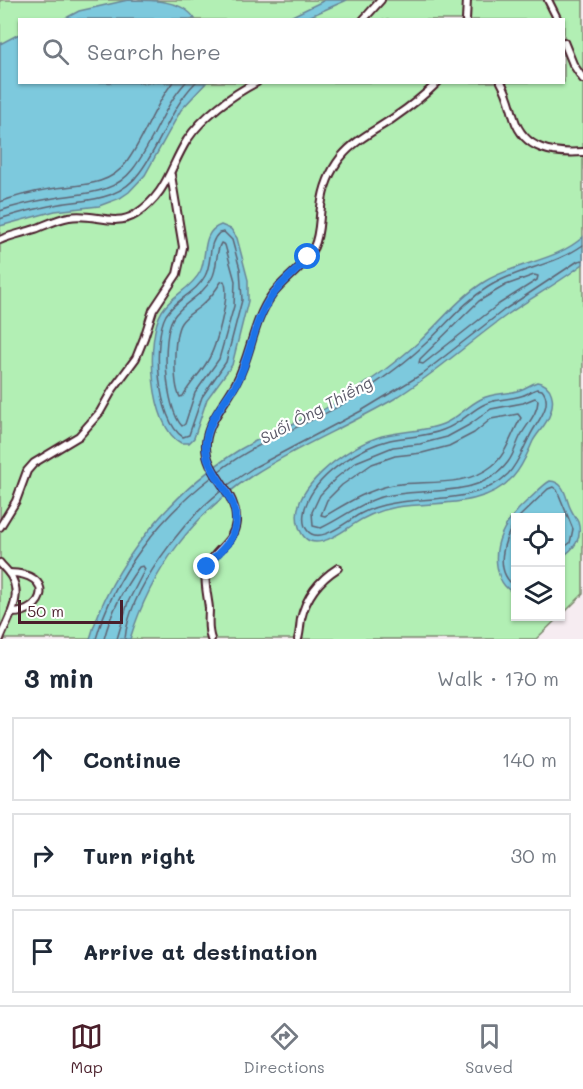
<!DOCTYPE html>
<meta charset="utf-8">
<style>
:root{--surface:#fff;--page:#f6f6f7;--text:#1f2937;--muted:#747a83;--line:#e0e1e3;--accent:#4a1f2b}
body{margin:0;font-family:Mali,sans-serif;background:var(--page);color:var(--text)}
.controls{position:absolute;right:18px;bottom:18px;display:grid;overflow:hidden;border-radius:0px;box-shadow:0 2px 4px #0004}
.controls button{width:54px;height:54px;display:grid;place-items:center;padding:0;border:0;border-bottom:2px solid var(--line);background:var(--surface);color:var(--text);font:30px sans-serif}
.scale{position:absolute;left:18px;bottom:15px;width:105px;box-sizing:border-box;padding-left:6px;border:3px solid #4a1f2b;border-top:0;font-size:16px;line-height:21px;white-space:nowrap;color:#4a1f2b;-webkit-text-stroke:4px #fff;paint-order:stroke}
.stop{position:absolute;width:18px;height:18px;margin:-14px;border:4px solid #1a73e8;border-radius:50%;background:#fff}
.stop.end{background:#1a73e8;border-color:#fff;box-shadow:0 2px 6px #0008}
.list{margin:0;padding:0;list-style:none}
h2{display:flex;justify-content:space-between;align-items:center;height:78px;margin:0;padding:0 24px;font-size:26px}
h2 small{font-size:20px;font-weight:400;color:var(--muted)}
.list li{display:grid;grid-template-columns:39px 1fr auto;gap:18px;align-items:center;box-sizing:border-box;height:84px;margin:0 12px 12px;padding:0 12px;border:2px solid var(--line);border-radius:0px}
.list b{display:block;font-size:22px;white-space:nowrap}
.list em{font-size:20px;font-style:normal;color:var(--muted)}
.icon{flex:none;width:33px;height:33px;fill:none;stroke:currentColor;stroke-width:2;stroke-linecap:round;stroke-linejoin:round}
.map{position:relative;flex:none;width:583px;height:639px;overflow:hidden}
.search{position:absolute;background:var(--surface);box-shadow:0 2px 4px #0004;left:18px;right:18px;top:18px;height:66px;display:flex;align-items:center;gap:15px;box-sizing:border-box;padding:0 21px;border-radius:0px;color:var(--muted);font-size:22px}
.sheet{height:366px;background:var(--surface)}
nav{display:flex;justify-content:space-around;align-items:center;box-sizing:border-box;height:84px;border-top:2px solid var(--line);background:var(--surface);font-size:16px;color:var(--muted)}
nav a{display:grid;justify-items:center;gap:3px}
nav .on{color:var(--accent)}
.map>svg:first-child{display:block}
</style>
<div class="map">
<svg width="583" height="639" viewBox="0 0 583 639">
<rect width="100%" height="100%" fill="#f6ecf1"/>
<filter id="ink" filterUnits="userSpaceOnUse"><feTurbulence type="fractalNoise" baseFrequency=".0167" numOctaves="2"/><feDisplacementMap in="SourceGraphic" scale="12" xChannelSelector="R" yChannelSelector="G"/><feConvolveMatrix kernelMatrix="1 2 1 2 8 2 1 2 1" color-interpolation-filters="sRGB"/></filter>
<g filter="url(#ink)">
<!-- green -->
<path fill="#b2efb4" stroke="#7e8770" stroke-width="1.5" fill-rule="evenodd" d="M0 0H583V594L561 616 560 518H516V616L559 617 536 639H0ZM20 20H564V82H20Z"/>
<!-- water -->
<g fill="#7dc9dd" stroke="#698596" stroke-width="1.5">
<path d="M128 0C153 0 183 0 195 19H64L79 11Z"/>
<path d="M325 0H347L304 19H286Z"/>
<path d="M19 34 20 82 206 83 181 110 145 175 129 192 120 198 99 206 55 211 0 226V44Z"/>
<path d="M221 225 231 229 237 238 248 280V301L232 365 207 399 194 438 189 443H181C150 427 145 338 162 311 172 295 191 289 200 272 208 257 200 232 221 225Z"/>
<path d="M583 237V264C559 283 532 297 507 315 468 343 435 374 394 399 348 426 298 446 253 475 193 514 151 571 130 639H90C111 564 173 491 239 450 264 435 291 425 317 413 340 401 361 387 382 372 395 362 409 351 421 340 442 320 459 298 484 282 516 262 555 262 583 237Z"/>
<path d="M537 382C553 384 555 401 550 414 547 424 538 432 533 441 527 454 523 466 513 477 483 509 436 501 397 507 381 510 365 516 351 526 336 536 308 556 299 527 286 490 347 448 376 438 398 430 422 433 443 424 458 418 467 406 481 399 494 392 507 395 520 390 526 388 531 384 537 382Z"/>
<path d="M550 481C564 482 565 494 569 505 571 511 575 516 578 522 583 538 574 550 561 557L560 518H516L514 593C503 587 499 579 497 566 493 539 509 517 528 500 536 494 541 486 550 481Z"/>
</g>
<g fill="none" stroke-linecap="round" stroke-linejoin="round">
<!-- shore -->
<g stroke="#5e6372" stroke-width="1.5">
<path d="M0 202C16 196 33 192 50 189 77 184 107 188 126 163 145 138 153 107 173 82"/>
<path d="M0 211C17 205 36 201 54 198 83 193 113 195 133 169 154 142 162 108 186 82"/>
<path d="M0 219C17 213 35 209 54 205 86 199 119 202 140 172 162 143 170 108 196 82"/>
<path d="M224 232 232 240 240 269 242 300 226 362 202 397 189 435 183 437C157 421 152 340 166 315 176 299 196 293 205 276 213 261 207 244 219 233Z"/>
<path d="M221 243 225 245 235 281 234 306 219 359 195 393 185 424 182 426C165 408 161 338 173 318 183 302 202 297 212 278 218 267 215 253 221 243Z"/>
<path d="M534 275 538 276 537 280 499 304 423 364 419 363 420 359 479 301 506 285Z"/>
<path d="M224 281C231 295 216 348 207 362 200 374 190 383 183 396L180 397C173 385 173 335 181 323 187 314 196 311 203 304 210 298 216 290 221 282Z"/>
<path d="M537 389 542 390C552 402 542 416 535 427 525 442 521 460 508 474 471 511 406 490 362 513 349 519 319 547 307 530 301 522 304 508 308 500 321 472 361 447 390 440 408 436 426 437 443 430 461 424 471 410 485 404 497 398 509 400 521 396 526 395 531 391 537 389Z"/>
<path d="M535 398 538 400C538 414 526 425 520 437 516 445 514 454 508 462 478 502 419 485 378 498 357 505 341 519 321 528L313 526 312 512 320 495 336 478 356 462 393 447 420 444 447 437 469 425 491 409 523 403Z"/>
<path d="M518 414 521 418C511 434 507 454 492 466 465 488 424 480 393 485 367 490 347 503 325 516L321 515 327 500 342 485 372 464 395 456 422 453 449 446 474 433 491 419Z"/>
<path d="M219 471C262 437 317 423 363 392 384 378 405 363 424 345 446 326 462 303 488 287 518 268 554 266 583 245"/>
<path d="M228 485 253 468 361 411 422 374 504 310 578 261 583 260"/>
<path d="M518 518 548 489 553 487 557 490 573 529 570 543 560 550"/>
<path d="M516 521C503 539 493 572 516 587"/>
<path d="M96 639C114 575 160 517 212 477"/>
<path d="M104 639C111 612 123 589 139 567L143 566 145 569 128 602 117 639"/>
<path d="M125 639C129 590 183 521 221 491"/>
</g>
<defs>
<g id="lane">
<path d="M548 0 558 20"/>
<path d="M363 20 381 0"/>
<path d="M466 20 467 0"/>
<path d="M564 42 573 64 583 79"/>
<path d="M501 82C508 94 510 105 514 118 524 150 553 154 583 152"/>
<path d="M0 240C11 235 23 233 35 229 46 225 57 219 69 217 93 212 114 228 136 214 167 194 170 167 187 140 203 116 232 95 257 82"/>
<path d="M0 527 16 501 27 471 34 463 79 436 100 412 113 389 136 358 144 338 153 310 177 274 183 247 171 175"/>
<path d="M0 563C4 568 9 572 12 578 23 599 7 620 0 639"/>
<path d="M9 573C56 573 45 613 12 613"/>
<path d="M211 639C207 628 209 619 209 608 207 590 201 575 212 559 221 546 234 540 236 522 238 491 204 474 206 443 208 421 226 402 236 383 251 355 253 321 272 295 285 278 305 267 314 247 320 234 319 221 321 207 323 190 330 171 341 157 355 140 374 131 392 119 408 108 424 96 438 82"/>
<path d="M298 639C300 632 300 626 301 619 306 597 319 580 338 568"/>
</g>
</defs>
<!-- lane casing -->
<use href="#lane" stroke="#4a1f2b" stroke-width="10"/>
<!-- lane -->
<use href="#lane" stroke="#fff" stroke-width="6"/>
</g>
</g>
<g fill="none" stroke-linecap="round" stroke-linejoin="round" filter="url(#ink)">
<!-- route -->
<path stroke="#1a73e8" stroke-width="8" d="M207 567C215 554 230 546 234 531 245 496 203 476 206 442 208 421 224 403 235 386 251 358 252 324 271 297 281 282 297 272 308 257"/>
</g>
<g text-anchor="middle" stroke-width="4.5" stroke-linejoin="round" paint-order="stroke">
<!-- water labels -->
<g font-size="16" font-style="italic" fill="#5c5a69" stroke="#fff">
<text transform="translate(316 410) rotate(-28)" y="6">Suối Ông Thiềng</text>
</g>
</g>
</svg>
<div class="controls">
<button><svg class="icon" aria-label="locate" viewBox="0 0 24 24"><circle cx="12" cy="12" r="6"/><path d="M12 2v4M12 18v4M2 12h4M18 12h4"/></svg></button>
<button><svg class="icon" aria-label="layers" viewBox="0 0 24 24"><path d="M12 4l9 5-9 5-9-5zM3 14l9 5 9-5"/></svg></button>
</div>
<div class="scale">50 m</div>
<div class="stop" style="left:308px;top:257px"></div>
<div class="stop end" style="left:207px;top:567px"></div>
<div class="search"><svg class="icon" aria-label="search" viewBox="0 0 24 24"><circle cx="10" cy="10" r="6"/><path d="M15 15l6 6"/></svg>Search here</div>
</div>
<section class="sheet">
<h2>3 min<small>Walk · 170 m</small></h2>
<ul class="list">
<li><svg class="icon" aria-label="ahead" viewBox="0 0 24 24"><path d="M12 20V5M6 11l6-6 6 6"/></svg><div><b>Continue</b></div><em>140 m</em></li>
<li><svg class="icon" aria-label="right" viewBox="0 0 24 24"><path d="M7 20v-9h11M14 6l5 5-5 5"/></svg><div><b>Turn right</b></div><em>30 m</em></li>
<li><svg class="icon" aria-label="arrive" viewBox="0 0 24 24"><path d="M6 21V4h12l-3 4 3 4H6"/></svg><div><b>Arrive at destination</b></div></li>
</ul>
</section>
<nav>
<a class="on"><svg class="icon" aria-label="map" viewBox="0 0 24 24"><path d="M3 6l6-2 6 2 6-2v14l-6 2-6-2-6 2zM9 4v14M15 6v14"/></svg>Map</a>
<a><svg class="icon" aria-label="directions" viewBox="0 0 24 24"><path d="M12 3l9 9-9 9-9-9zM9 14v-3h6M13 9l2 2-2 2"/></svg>Directions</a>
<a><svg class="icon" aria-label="saved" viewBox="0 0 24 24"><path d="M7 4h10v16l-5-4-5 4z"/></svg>Saved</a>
</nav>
